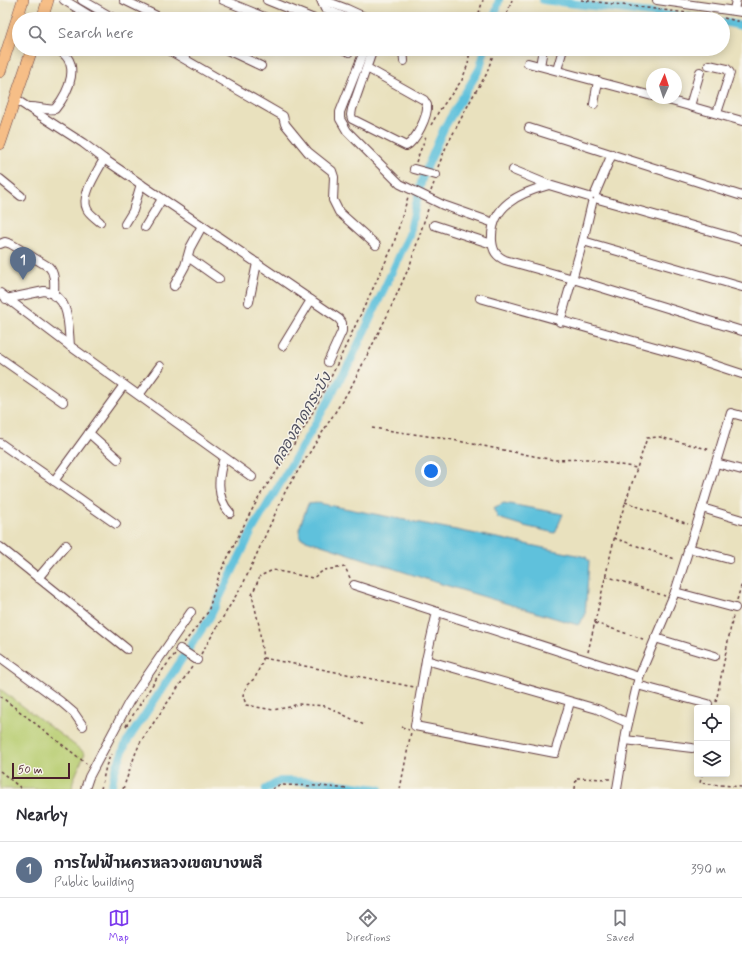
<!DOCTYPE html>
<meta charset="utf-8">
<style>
:root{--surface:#fff;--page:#f7f7f7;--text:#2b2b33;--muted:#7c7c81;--line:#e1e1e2;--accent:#7c3aed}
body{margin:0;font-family:Mynerve,"Playpen Sans Thai",sans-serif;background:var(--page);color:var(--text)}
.controls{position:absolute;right:12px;bottom:12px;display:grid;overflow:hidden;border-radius:4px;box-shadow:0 2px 10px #0003}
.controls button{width:36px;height:36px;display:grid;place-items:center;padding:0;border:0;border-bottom:1px solid var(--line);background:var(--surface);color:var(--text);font:20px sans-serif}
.compass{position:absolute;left:646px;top:68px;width:36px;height:36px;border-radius:50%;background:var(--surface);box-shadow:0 2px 10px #0003;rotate:3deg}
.scale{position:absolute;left:12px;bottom:10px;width:58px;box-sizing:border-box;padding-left:4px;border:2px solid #4a1f2b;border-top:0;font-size:11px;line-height:14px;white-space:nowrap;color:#4a1f2b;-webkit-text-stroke:3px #f7f3e8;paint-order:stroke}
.you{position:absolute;left:431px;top:471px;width:14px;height:14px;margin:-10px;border:3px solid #fff;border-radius:50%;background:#1a73e8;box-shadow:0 0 0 6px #1a73e833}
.badge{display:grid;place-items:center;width:26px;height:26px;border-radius:50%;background:var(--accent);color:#fff;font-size:13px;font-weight:700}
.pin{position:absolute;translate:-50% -33px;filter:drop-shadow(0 1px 2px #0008)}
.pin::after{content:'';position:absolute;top:21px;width:14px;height:12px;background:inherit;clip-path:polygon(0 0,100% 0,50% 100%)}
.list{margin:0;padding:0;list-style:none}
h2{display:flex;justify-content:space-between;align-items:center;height:52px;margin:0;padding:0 16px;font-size:17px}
h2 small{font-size:13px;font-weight:400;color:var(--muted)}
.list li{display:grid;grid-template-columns:26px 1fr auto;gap:12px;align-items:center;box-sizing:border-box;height:56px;padding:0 16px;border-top:1px solid var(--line)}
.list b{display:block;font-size:15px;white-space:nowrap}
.list p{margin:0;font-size:13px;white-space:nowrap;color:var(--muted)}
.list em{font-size:13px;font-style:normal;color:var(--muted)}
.icon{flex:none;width:22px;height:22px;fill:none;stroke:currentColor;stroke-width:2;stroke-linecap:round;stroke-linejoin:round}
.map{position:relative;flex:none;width:742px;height:789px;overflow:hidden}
.search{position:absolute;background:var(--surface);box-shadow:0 2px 10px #0003;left:12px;right:12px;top:12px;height:44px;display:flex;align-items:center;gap:10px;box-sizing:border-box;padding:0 14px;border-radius:22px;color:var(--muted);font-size:15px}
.sheet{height:108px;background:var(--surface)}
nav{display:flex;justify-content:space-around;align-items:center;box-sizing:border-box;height:56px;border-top:1px solid var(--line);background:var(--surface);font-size:11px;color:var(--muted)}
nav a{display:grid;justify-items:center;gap:2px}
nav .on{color:var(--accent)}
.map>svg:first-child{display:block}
</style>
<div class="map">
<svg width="742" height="789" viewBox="0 0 742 789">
<rect width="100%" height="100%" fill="#f7f3e8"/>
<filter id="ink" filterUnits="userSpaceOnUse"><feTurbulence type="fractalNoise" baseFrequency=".025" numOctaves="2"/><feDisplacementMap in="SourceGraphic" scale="8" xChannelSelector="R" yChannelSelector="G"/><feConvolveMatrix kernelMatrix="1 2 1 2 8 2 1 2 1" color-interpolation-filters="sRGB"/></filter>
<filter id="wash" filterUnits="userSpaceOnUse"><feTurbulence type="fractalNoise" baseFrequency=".012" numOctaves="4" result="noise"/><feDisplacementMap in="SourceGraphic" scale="16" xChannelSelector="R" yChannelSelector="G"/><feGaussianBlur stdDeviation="0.9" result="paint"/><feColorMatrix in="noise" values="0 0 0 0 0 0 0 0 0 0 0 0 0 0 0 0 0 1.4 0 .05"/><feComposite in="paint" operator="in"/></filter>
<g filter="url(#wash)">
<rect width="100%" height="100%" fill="#e9e1be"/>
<!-- green -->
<path fill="#b8cd71" stroke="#81764e" d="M0 689 85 753 73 781 72 789H0Z"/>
<!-- water -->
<g fill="#5ec1dc" stroke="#547084">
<path d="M318 503 502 539 586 557 589 562 585 616 578 625 435 582 300 538 299 529 308 504Z"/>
<path d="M504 503 563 514 555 533 524 526 498 518 493 508Z"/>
</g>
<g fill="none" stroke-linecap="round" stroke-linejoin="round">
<!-- canal -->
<g stroke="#5ec1dc" stroke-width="8">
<path d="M543 0 701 19"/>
<path d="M494 19 499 0"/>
<path d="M723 22 742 26"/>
<path d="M111 789 115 771 126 743 210 617 253 529 310 433 351 360 409 235 422 179 444 128 480 68 485 49"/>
<path d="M266 789 280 781 321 782 379 789"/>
</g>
</g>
</g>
<g filter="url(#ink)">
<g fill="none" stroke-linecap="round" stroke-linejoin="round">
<defs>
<g id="minor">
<path d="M64 0 95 19"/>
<path d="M82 0 115 19"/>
<path d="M124 0 163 19"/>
<path d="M223 0 269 19"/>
<path d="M267 0 314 19"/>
<path d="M321 0 325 9 349 19"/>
<path d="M323 0 347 9 369 19"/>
<path d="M657 0 742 12"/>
<path d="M734 10 736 0"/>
<path d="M167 49 283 116 285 124 308 152 332 171 334 177 333 200 339 212 376 245"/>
<path d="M225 49 261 66"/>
<path d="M342 49 349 52"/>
<path d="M365 49 340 112V119L347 131 400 184 443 205 494 223"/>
<path d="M403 49 404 61"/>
<path d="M528 63 652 96"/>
<path d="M709 65 727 69 730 73 717 113"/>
<path d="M540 66 543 49"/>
<path d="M367 68 424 100 427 105C428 116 416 141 406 146L352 119 351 115 352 109 373 49"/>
<path d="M557 70 563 49"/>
<path d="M661 98 742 121"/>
<path d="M15 99 83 143 104 159 339 319 342 323V331L328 362"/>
<path d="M594 104 598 81"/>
<path d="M690 106 700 72"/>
<path d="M28 107C37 106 47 111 55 109 69 92 83 61 56 49"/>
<path d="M529 128 742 196"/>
<path d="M414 169 436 175"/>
<path d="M513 170 549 185 589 197"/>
<path d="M0 179 21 196"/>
<path d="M549 185C520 193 490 205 492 241 493 251 496 256 505 260L573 279 742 331"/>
<path d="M595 194 612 154"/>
<path d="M598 199 742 240"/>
<path d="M100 222C96 218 89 214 87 209 80 196 98 171 104 159"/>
<path d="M125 224 133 211 141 184"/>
<path d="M434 225 492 244"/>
<path d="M145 227 162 199"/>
<path d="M583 241 742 287"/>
<path d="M0 244 5 242 11 244 49 267C56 274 54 286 54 296"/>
<path d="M188 257 219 279"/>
<path d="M174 286 185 266 190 248 202 226"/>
<path d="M0 293 70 346 252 477"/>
<path d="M480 298 687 356 742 374"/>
<path d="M6 299 44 291C71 296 68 325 70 346"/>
<path d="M249 302 257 263"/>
<path d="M560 322 583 241 592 203"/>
<path d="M283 346 311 300"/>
<path d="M0 358 63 402"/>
<path d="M139 395 160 366"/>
<path d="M89 433 118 459"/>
<path d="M0 443 116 524"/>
<path d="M224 458C218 476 216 498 230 513"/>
<path d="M716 463 742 470"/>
<path d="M54 481 124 385"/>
<path d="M702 508 742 520"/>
<path d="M0 547 127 649"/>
<path d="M688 548 729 559"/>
<path d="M38 578 66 545"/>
<path d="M354 585 639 677"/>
<path d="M675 592 735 608"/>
<path d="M655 638 715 656"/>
<path d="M180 649 197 660"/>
<path d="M0 657 60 701 74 713 83 726"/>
<path d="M426 660 437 612"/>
<path d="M637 685 708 704"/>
<path d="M570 702 555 753 415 726 426 660 597 709 628 723"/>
<path d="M625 740 692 748"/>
<path d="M85 789 89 777 129 702 191 612"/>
<path d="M617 789 627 728 639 677 675 592 703 505 731 413 742 416"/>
</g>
<g id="major">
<path d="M42 19 48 0"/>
<path d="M0 72 23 0"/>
<path d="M0 144 32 49"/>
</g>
</defs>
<!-- minor casing -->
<use href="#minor" stroke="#623c41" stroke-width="10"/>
<!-- major casing -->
<use href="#major" stroke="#623c41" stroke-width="12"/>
<!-- path -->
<g stroke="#623c41" stroke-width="1.5" stroke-dasharray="3 3" stroke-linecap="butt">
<path d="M581 0 704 15"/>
<path d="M724 18 742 22"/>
<path d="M477 19 483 0"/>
<path d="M505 19 512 0"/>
<path d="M431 125 439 111 462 80 468 64 470 49"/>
<path d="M416 162 426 136"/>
<path d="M438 167 446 147 473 96 486 75 495 49"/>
<path d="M431 191 434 183"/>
<path d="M372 428 448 439 554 460 588 459 637 468"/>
<path d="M625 502 688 524"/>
<path d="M614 538 675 559"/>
<path d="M606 576 665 596"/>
<path d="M350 578 345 567 324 570 313 578 273 570 260 576 252 595 259 625 263 660 255 678 247 685 243 695 246 705 273 710 290 707 297 704 326 706 364 725"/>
<path d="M737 600 742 583"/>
<path d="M595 623 643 639"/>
<path d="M184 643 208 612 219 575 248 517 262 492 277 471 306 425 331 377 393 246 408 197"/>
<path d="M588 652 616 531 647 438 660 437 711 450"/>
<path d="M201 654 244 582 286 490 351 387 387 316 410 265 429 206"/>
<path d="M263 658 414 687"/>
<path d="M0 696 87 764"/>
<path d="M716 702 733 616"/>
<path d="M126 726 158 676 175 654"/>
<path d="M402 727 409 730"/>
<path d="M0 771 22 789"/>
<path d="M702 774 700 783 742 787"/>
<path d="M101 789 106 766 111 754"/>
<path d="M123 789 136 752 141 741 192 667"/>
<path d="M272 789 279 785 321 786 348 789"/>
<path d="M400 789 411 732"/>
<path d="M575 789 576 778 610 779"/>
</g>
<!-- minor -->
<use href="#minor" stroke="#fff" stroke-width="8"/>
<!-- major -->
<use href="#major" stroke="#f6be87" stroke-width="11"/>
</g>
</g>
<g text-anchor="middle" stroke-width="3" stroke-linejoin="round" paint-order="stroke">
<!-- water labels -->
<g font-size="15" font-style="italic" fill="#505060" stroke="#f7f3e8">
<text transform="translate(301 419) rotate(-60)" y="5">คลองลาดกระบัง</text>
</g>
</g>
</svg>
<div class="controls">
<button><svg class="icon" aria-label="locate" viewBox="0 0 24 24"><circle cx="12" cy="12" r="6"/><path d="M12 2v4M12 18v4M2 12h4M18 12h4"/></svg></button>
<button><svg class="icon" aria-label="layers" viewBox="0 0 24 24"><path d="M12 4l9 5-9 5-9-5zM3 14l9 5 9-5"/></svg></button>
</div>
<svg class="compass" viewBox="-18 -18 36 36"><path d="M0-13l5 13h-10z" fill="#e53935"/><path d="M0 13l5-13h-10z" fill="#7c7c81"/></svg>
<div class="scale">50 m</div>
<div class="you"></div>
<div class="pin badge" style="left:23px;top:280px;background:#5c6f8a">1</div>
<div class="search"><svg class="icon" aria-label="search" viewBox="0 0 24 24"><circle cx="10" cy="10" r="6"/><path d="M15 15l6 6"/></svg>Search here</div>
</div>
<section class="sheet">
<h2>Nearby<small></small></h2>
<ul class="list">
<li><span class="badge" style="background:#5c6f8a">1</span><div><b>การไฟฟ้านครหลวงเขตบางพลี</b><p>Public building</p></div><em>390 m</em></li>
</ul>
</section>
<nav>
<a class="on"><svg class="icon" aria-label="map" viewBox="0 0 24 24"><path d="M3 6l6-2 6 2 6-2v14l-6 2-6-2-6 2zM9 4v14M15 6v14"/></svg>Map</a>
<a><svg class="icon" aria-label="directions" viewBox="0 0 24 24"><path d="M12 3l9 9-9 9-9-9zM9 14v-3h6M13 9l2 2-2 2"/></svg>Directions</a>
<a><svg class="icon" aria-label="saved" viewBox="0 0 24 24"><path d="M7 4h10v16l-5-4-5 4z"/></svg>Saved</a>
</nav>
